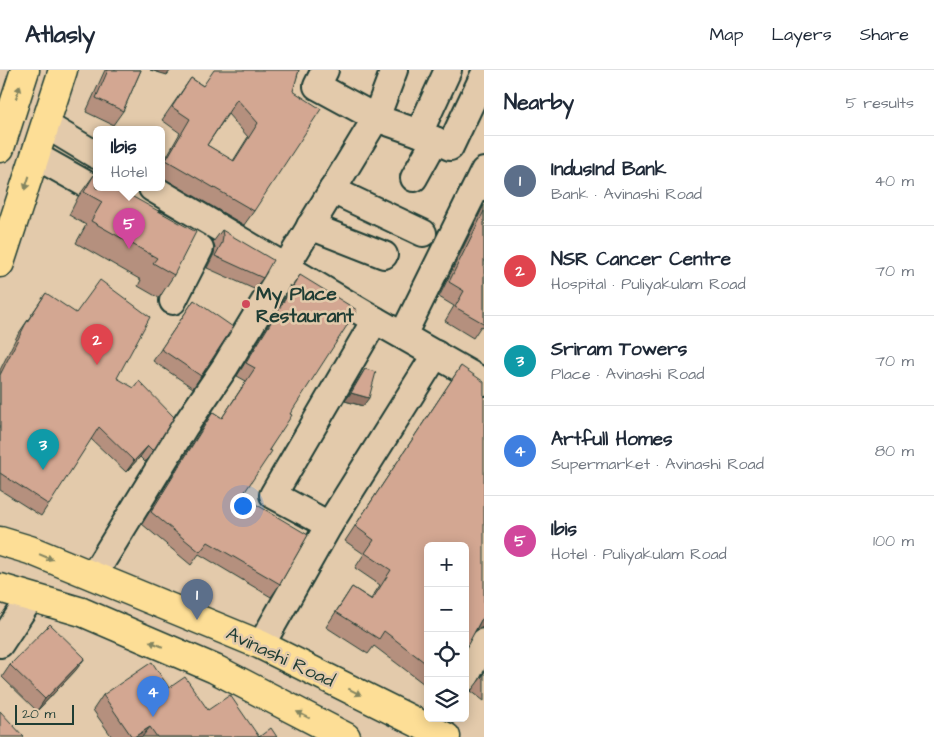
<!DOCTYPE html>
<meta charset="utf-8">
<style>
:root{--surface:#fff;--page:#f6f6f7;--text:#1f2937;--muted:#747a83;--line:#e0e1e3;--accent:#d1495b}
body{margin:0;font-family:"Architects Daughter",sans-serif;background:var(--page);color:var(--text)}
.controls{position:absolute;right:15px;bottom:15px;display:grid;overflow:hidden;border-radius:8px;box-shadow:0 2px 12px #0003}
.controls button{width:45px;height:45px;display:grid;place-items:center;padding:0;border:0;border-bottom:1px solid var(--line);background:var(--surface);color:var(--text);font:25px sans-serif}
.scale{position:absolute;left:15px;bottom:12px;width:59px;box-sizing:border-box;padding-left:5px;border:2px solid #1f3d34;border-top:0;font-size:14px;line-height:18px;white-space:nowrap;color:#1f3d34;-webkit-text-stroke:4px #e3caab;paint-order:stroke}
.you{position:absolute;left:242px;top:435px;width:18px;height:18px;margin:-12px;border:4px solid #fff;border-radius:50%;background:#1a73e8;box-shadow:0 0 0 8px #1a73e833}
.badge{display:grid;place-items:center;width:32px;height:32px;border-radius:50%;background:var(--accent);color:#fff;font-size:16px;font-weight:700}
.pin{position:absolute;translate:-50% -41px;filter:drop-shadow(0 1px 2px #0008)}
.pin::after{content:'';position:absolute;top:26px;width:18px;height:15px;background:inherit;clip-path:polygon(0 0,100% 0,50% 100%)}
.popup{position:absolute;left:93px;top:56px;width:72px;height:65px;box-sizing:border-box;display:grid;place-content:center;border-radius:8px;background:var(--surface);filter:drop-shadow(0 1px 4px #0005);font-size:16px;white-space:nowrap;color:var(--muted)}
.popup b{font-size:19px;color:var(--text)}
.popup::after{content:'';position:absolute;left:50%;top:100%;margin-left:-10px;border:10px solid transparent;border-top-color:var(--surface)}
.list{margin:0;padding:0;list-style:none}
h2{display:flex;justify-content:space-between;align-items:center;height:65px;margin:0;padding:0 20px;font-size:21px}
h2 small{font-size:16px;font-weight:400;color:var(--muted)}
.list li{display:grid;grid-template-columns:32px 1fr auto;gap:15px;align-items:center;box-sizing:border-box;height:90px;padding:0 20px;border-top:1px solid var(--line)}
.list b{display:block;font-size:19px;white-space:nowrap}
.list p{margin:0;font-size:16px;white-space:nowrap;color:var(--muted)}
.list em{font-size:16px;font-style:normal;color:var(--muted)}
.icon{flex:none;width:28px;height:28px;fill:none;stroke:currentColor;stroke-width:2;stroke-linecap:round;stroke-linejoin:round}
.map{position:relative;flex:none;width:484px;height:667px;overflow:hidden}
header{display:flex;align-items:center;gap:30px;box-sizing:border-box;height:70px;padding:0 25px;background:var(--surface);border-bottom:1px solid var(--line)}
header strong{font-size:24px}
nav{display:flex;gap:28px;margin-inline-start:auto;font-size:18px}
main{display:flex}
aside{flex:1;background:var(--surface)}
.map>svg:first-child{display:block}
</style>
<header>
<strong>Atlasly</strong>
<nav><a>Map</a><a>Layers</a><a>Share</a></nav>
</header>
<main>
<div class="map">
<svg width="484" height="667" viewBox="0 0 484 667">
<rect width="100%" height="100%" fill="#e3caab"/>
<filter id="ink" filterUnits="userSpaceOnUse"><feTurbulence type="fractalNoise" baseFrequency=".02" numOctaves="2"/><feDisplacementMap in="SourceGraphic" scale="10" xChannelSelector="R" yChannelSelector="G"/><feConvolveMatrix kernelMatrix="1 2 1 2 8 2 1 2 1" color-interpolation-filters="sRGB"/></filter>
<g filter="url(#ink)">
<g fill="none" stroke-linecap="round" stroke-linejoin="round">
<defs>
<g id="minor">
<path d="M394 0 376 48 419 63 448 0"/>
<path d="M46 55 96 85"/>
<path d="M419 63 450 77 484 5"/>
<path d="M36 86 118 132"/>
<path d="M414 108 435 70"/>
<path d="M152 118 375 250 484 312"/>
<path d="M332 120 423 163"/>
<path d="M159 155 200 178 173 231"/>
<path d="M310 156 384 185"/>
<path d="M375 250 273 425 329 455 436 284"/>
<path d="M403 265 484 101"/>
<path d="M93 506 185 356 225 297 376 48 317 16 325 0"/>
<path d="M0 574 31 527"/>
<path d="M261 575 329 455"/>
<path d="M465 608 484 572"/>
</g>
<g id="major">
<path d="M0 78 25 0"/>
<path d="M0 193 63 0"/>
<path d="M0 471 30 480 261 575 446 667"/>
<path d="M0 518 82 542 215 599 346 667"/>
</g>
</defs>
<!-- minor casing -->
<use href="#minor" stroke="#1f3d34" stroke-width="30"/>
<!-- major casing -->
<use href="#major" stroke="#1f3d34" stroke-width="31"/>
<!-- minor -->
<use href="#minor" stroke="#e3caab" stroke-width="26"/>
<!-- major -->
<use href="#major" stroke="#fdde96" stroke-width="28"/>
</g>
<!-- wall -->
<g fill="#b5907e" stroke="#1f3d34" fill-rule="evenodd">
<path d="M105 0H141L123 41 113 55 86 42Z"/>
<path d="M299 0 254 141 244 155 162 107V95L180 63 162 50 191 8 203 16ZM228 44 248 67 233 91 207 75Z"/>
<path d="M94 105 174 205 159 228 138 216 141 210 76 173 86 155 69 145 78 127Z"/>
<path d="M484 135V258L481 256 473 268 445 251 454 236 439 227Z"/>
<path d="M222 160 263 208 254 219 207 198 214 184 215 178 213 172Z"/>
<path d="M300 205 290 344 242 426 280 514 271 527 199 484 191 495 142 454 204 355 213 342 222 348 246 311 237 306 291 218Z"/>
<path d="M46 223 117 308 153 381 145 392 140 387 126 402 91 369 41 446 0 420V300L17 266Z"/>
<path d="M194 230 201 306 193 318 153 291Z"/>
<path d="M461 296 483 557 476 559 428 476V617L374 576 368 584 326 557 352 517 371 529 380 515 355 498 364 484 345 471Z"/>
<path d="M365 299 363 336 345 331 359 308Z"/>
<path d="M10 595 76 600 37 641 2 607Z"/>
<path d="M484 604V631L471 621Z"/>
<path d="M169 618 208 640 259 667H277H112L93 640 103 625Z"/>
</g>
<!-- shaded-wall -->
<g fill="#947566" stroke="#1f3d34">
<path d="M150 0H171L167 5Z"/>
<path d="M351 323 369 328 363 336 345 331Z"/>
<path d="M148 376 140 387 126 402 134 391Z"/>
<path d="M484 547V557L476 560 481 550Z"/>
<path d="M85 588 76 600 37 641 45 629Z"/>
<path d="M150 657 142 667H134Z"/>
</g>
<!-- building -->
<g fill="#d3a792" stroke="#1f3d34" fill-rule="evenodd">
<path d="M108 0H141L123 41 96 28Z"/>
<path d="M214 0H299L293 21 321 39 254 141 166 90 190 49 172 37 191 8 203 16ZM237 29 258 53 234 91 207 75Z"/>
<path d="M94 105 96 106V118H117L196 162 174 205 153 193 157 188 91 151 102 132 84 122Z"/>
<path d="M484 141V252L483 253 455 237 464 221 449 212Z"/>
<path d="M222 160 273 190 263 208 215 186 222 173 223 166Z"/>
<path d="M300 205 357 240 290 344 292 345 269 380 272 381 242 426 308 465 280 514 208 472 200 482 151 442 213 342 222 348 255 298 246 293Z"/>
<path d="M100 210 150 247 117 308 134 318 139 311 174 347 153 381 148 376 134 391 99 357 49 435 0 403V305L25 255 46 223 76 243Z"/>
<path d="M194 230 233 257 201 306 161 279Z"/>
<path d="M461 296 484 312V547L481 550 465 580V476H428V595L384 561 379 569 336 542 352 517 372 530 391 500 365 483 374 470 355 456Z"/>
<path d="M365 299 376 302 369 328 351 323Z"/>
<path d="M50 554 85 588 45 629 10 595Z"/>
<path d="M152 592 169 618 185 607 208 640 230 625 259 667 271 658 277 667H157L150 657 134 667H132L103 625Z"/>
<path d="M0 641 24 667H0Z"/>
</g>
<!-- one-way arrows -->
<defs><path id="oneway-solid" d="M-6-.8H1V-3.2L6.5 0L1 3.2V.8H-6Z" transform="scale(1.25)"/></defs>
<g fill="#838560">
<use href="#oneway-solid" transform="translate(18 22) rotate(-72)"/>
<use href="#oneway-solid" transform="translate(27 113) rotate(108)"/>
<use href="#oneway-solid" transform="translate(46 487) rotate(22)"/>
<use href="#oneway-solid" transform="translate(156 574) rotate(-157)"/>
<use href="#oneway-solid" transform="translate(355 622) rotate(27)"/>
<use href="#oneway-solid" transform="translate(303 645) rotate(-153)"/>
</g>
</g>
<!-- markers -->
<circle fill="#d1495b" stroke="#e3caab" stroke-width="2" cx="246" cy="234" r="5"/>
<g text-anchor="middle" stroke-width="5" stroke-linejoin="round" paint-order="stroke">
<!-- poi labels -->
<g font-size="19" font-weight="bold" fill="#1f3d34" stroke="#e3caab" text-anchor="start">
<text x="256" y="230">My Place<tspan x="256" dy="22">Restaurant</tspan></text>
</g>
<!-- street labels -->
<g font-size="19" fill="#1f3d34" stroke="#e3caab">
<text transform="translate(281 586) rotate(25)" y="7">Avinashi Road</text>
</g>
</g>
</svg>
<div class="controls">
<button>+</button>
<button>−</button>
<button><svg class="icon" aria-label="locate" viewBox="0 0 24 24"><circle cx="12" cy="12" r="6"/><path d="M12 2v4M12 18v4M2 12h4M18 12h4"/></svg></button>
<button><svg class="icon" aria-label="layers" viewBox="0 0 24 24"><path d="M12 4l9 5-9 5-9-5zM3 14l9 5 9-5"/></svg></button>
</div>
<div class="scale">20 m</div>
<div class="you"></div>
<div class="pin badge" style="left:197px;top:550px;background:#5c6f8a">1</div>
<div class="pin badge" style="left:97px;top:295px;background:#e0444e">2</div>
<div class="pin badge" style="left:43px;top:400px;background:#0f9aa8">3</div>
<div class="pin badge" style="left:153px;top:647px;background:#3f7fe0">4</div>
<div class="pin badge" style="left:129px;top:179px;background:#d1479c">5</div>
<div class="popup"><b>Ibis</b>Hotel</div>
</div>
<aside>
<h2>Nearby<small>5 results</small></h2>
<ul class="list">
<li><span class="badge" style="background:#5c6f8a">1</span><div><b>IndusInd Bank</b><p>Bank · Avinashi Road</p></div><em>40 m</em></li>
<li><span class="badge" style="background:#e0444e">2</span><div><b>NSR Cancer Centre</b><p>Hospital · Puliyakulam Road</p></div><em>70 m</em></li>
<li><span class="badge" style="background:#0f9aa8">3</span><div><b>Sriram Towers</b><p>Place · Avinashi Road</p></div><em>70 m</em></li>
<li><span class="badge" style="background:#3f7fe0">4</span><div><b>Artfull Homes</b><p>Supermarket · Avinashi Road</p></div><em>80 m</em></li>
<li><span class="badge" style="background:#d1479c">5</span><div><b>Ibis</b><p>Hotel · Puliyakulam Road</p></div><em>100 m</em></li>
</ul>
</aside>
</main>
